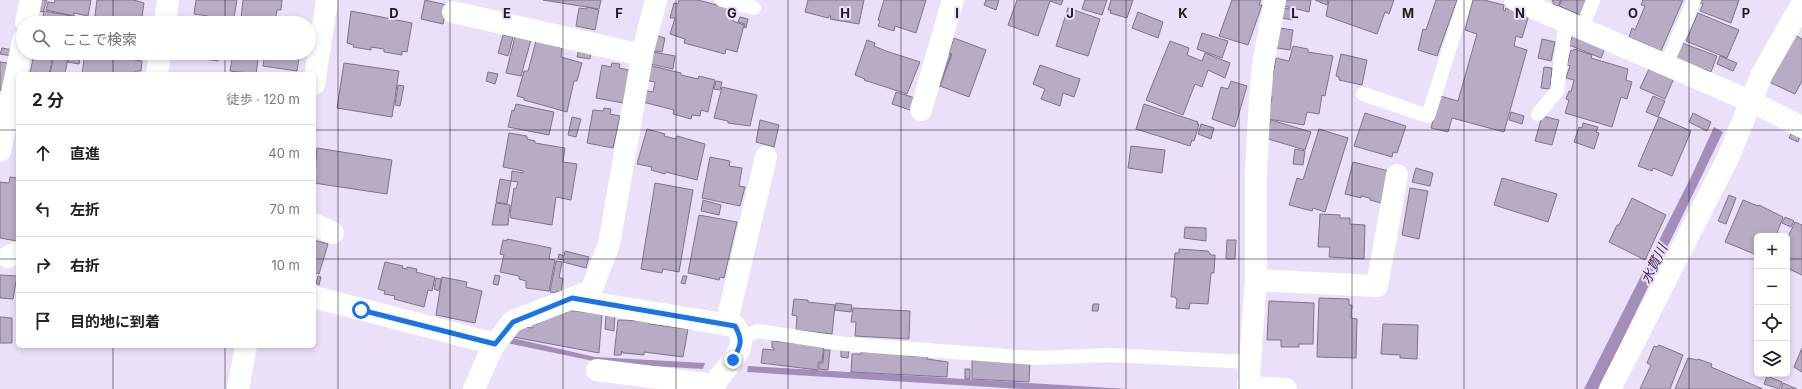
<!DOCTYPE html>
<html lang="ja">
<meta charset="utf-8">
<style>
:root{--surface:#fff;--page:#f6f6f6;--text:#222;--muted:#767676;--line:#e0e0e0}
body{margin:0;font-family:Inter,"Noto Sans JP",sans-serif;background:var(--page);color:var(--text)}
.controls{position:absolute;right:12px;bottom:12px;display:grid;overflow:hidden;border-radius:6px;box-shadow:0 2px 6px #0003}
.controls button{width:36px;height:36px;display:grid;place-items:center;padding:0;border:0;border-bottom:1px solid var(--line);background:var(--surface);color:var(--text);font:20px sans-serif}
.stop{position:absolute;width:12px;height:12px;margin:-9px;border:3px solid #1a73e8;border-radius:50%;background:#fff}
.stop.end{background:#1a73e8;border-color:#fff;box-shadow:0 1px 4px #0008}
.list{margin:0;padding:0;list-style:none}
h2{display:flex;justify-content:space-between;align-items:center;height:52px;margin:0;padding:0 16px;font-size:17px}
h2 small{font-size:13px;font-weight:400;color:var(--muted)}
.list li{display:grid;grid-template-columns:26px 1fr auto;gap:12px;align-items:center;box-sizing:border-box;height:56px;padding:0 16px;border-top:1px solid var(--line)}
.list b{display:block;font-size:15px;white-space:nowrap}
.list em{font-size:13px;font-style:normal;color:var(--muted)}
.icon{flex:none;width:22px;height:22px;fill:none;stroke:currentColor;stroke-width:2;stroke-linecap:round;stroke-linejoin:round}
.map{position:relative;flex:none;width:1802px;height:389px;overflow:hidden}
.search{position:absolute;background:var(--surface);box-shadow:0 2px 6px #0003;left:16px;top:16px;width:300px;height:44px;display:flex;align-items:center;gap:10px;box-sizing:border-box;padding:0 14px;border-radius:22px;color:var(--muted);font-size:15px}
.panel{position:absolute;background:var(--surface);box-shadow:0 2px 6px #0003;left:16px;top:72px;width:300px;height:276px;border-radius:6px}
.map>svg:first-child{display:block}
</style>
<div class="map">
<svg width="1802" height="389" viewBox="0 0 1802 389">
<rect width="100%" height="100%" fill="#ebe0f9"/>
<!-- water -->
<g fill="#a38eb9">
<path d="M1714 127 1723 132 1605 376 1598 389H1584L1691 177Z"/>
<path d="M508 337 595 357 705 363 703 369 603 363 507 343Z"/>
<path d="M748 366 1128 389H1024L747 372Z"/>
</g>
<!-- building -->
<g fill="#b7acc3" stroke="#7e748a">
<path d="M40 0H47L43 12 38 11Z"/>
<path d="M55 0H91L88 16 74 13V16L46 10 48 2 54 3Z"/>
<path d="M97 0H134L144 3 141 23H94Z"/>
<path d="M196 0H237L233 23H208V16L194 14Z"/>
<path d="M243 0H282L281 10H277L275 23 241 18Z"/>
<path d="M425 0 447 5 443 24 421 19Z"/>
<path d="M543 0H601L599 9Z"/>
<path d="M679 0H698L736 10 733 21 744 25 737 52 726 49 725 54 684 43 685 39 670 34 675 18H670L674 3 678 4Z"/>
<path d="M808 0H864L859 24 830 19 831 16H829L828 18 805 12Z"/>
<path d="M884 0H926L916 33 895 26 894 31 878 26 880 21 878 20Z"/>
<path d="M986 0H999L996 10 984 5Z"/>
<path d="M1017 0H1063L1061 5 1050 1 1038 36 1008 25Z"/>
<path d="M1085 0H1107L1102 15 1082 9Z"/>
<path d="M1111 0H1133L1127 18 1110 13 1111 10H1108Z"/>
<path d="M1232 0H1261L1259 5H1262L1248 45 1219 36Z"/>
<path d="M1286 0H1311L1309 12 1284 6Z"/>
<path d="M1315 0H1328L1327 5Z"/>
<path d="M1329 0H1394L1389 14 1385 12 1377 34 1326 16Z"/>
<path d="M1436 0H1457L1437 56 1418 50 1423 29 1426 30Z"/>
<path d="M1473 0H1484L1504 5 1503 10 1505 11 1506 8 1529 15 1522 38 1516 36 1514 46 1527 50 1504 132 1452 118 1448 132 1431 128 1440 96 1458 101 1477 34 1465 30Z"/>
<path d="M1552 0H1561L1558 6 1554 5Z"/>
<path d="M1562 0H1586L1580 15 1559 6Z"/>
<path d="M1643 0H1683L1661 51 1629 37 1632 28 1635 30 1645 6 1641 5Z"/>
<path d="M1702 0H1739L1731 23 1700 11 1703 4 1700 3Z"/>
<path d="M587 7 599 10 595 30 576 26 579 8 587 9Z"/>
<path d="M1068 8 1100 19 1088 56 1056 46Z"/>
<path d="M1284 8 1295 10 1293 20 1282 18Z"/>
<path d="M44 11 78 17 77 23H38L39 17H43Z"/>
<path d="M351 11 412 23 407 52 402 51V55L384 52V49L371 47V50L353 47 354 45 347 43Z"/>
<path d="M1138 12 1163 22 1158 38 1132 28Z"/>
<path d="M1698 13 1739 30 1727 58 1686 41Z"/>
<path d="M740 17 748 19 746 28 744 27 745 24 738 22Z"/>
<path d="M1280 28 1293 30 1290 50 1277 48Z"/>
<path d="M1202 33 1228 41 1222 58 1197 49Z"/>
<path d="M1793 34 1802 39V81L1795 94 1767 81Z"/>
<path d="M503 35 513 37 508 56 498 53Z"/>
<path d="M655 35 665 38 662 52 653 51Z"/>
<path d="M1573 35 1605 48 1601 58 1569 45Z"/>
<path d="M515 36 531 40 521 76 506 73Z"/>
<path d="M954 38 986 50 969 97 940 86 952 54 949 53Z"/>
<path d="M1542 39 1555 42 1551 61 1538 58Z"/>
<path d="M867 40 875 43 874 46 886 51 920 62 907 94 864 80 865 79 855 75Z"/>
<path d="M536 41 562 48 561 57 582 63 577 81H574L567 112 524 100V98L517 96 524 71H528Z"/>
<path d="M1170 41 1189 48 1187 55 1202 61 1205 53 1230 63 1225 78 1208 70 1202 87 1195 84 1183 115 1146 100Z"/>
<path d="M1682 43 1717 56 1711 72 1676 59Z"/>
<path d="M1293 46 1308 49V52L1333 56 1325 96 1322 95 1319 114 1307 112 1304 125 1268 119 1272 97H1269L1276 58 1289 61Z"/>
<path d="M2 48 13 50 12 56 0 54Z"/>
<path d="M579 49 591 52 590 59 577 57Z"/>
<path d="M1574 49 1592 55 1591 58 1628 69 1626 80 1632 82 1627 99 1621 97 1612 127 1565 113 1569 100 1566 99 1569 91 1571 92 1574 80 1566 78 1570 66 1567 65 1571 50 1573 51Z"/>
<path d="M653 52 675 56 673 69 650 64Z"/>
<path d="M34 53H54L49 74H30Z"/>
<path d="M54 53H69L65 74H50Z"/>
<path d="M70 53H81L79 64 68 62Z"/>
<path d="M85 53H102V56H106V53H121V58L142 61 141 71H136L135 74H82Z"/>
<path d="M174 53H229V60L219 58 218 61 197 58V56Z"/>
<path d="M233 53H259L256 74 230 71Z"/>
<path d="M265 53H303L302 58H299L297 71 263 66Z"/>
<path d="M946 53 951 54 939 87Z"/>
<path d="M1341 54 1367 60 1362 85 1339 80V77L1336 76Z"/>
<path d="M1720 56 1737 63 1733 71 1717 64Z"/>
<path d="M0 62 8 63 3 91 0 90Z"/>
<path d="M344 63 399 71 392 117 337 108Z"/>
<path d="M612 63 620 64 619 68 629 70 623 103 596 98 602 65 611 67Z"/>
<path d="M648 65 681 73V75L698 79 699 76 715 80 708 112 701 110 700 116 692 115 691 119 673 114 674 110 643 102 647 91 653 92 655 82 645 80Z"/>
<path d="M1040 65 1080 79 1074 97 1063 93 1060 106 1041 99 1045 89 1033 84Z"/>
<path d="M1544 67 1552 68 1550 89 1541 88Z"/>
<path d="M1649 69 1674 78 1665 99 1640 88Z"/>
<path d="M488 72 498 74 495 84 486 81Z"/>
<path d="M716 81 722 82 720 90 714 89Z"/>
<path d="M1231 81 1247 86 1235 127 1212 119 1221 87 1228 89Z"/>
<path d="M398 85 404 86 400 106 395 105Z"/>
<path d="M722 87 757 95 750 126 728 123V121L714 118Z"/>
<path d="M896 92 915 98 910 110 892 104Z"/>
<path d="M1653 96 1665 101 1658 117 1646 112Z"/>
<path d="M516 104 554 112 549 135 508 127 512 110 514 111Z"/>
<path d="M1144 104 1198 122 1197 124H1199L1194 141 1192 140 1190 146 1136 129Z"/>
<path d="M604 108 611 109 610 114 620 116 613 148 587 143 593 110 603 111Z"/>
<path d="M1511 112 1524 116 1522 124 1509 120Z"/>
<path d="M1365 113 1406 126 1397 153 1393 152 1392 157 1354 146Z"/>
<path d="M1693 113 1711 122 1707 131 1689 122Z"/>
<path d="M1542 116 1559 120 1552 145 1535 141Z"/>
<path d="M572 117 581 119 576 137 568 135Z"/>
<path d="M1659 117 1691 131 1672 176 1653 168 1652 171 1638 166Z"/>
<path d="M760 120 779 125 774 147 756 142Z"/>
<path d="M1271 120 1311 132 1305 150 1265 138Z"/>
<path d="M1583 123 1598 127 1596 132 1599 133 1594 149 1574 142 1579 127 1582 128Z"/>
<path d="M1201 124 1214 128 1211 139 1198 134Z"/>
<path d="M647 129 665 134 664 136 676 139 677 136 705 144 697 180 666 172 665 174 651 170 652 167 637 164Z"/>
<path d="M1319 129 1348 138 1325 212 1313 208 1312 211 1289 205 1297 178 1303 180Z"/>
<path d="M1792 132 1800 136 1798 142 1789 138Z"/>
<path d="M509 133 527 136V139L535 141V143L565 148 563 162 577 164 571 200 556 197 552 225 511 218 510 214 514 188 516 189 518 182 511 181 512 171 523 173V171L503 167Z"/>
<path d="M1131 146 1165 150 1162 173 1128 168Z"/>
<path d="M317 148 392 160 387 194 314 183Z"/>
<path d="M1295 149 1305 151 1303 165 1293 164Z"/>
<path d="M710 157 730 161 729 166 742 168 739 186 745 187 740 206 702 198Z"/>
<path d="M1353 162 1389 171 1381 203 1370 200V198L1361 196V198L1345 194Z"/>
<path d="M1416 168 1433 173 1430 186 1412 182Z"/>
<path d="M10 177 18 178 17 241 0 238V182L9 183Z"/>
<path d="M1502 178 1557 194 1548 222 1494 205Z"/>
<path d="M500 179 511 181 507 204 496 202Z"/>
<path d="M655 183 693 190 679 272 663 269 662 273 641 269Z"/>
<path d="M1410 188 1428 191 1419 239 1402 235Z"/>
<path d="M1729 195 1736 198 1726 224 1718 221Z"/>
<path d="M1632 198 1666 215 1645 260 1609 242 1617 225H1619Z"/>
<path d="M703 200 721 205 719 215 701 211Z"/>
<path d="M1743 200 1758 206 1759 205 1783 217 1776 236H1757V255L1725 242Z"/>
<path d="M496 203 510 205 508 225H492Z"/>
<path d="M1320 214 1340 215V218H1350V224L1365 225 1364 259 1329 257 1330 247H1318Z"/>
<path d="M699 215 737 222 724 278 720 277 719 280 688 273Z"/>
<path d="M1785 217 1794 221 1791 227 1782 223Z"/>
<path d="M1795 222 1802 225V275L1787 268V239Z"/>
<path d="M1185 227 1206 228V241L1184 238Z"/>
<path d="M507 239 551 248 549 259 555 260 549 291 526 288V281L519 279V276L500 272 504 255 500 254 503 240 507 241Z"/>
<path d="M314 240 328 244 319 274 314 272Z"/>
<path d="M1227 240H1236L1235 259H1226Z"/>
<path d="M1179 249 1208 251 1211 255H1215L1214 273H1211L1208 304 1190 303 1189 309 1176 308 1177 300 1175 297H1171L1175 253H1179Z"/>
<path d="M565 251 589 257 586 268 563 262 564 260 558 259 559 254 564 256Z"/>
<path d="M556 261 562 262 559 278H563L561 292 557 291 556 293 550 292Z"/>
<path d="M385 262 403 266 402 268 407 269V267L417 269 416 272 435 277 432 291 428 290 424 307 394 299 395 296 384 294 385 291 378 289Z"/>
<path d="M0 275 17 276 13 299 0 298Z"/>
<path d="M495 275 500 276 498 285 493 284Z"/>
<path d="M318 276 321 277 319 285 316 283Z"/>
<path d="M683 276H687L685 284 681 283Z"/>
<path d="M442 277 467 282 466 287 482 291 475 323 436 315Z"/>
<path d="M436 278 441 279 439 291 434 289Z"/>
<path d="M1319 298 1349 299V305H1352L1351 318 1357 319 1356 358 1317 357Z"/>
<path d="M794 299 808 300V302L835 305 832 334 796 330 797 316 792 315Z"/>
<path d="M1269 301 1314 303 1313 344H1299V347H1281V340H1267Z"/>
<path d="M836 303 852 305 851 312 835 310Z"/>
<path d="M1093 304H1099L1098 311H1092Z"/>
<path d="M853 308 910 311 909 339 855 336 856 322H851Z"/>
<path d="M566 310 602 314 599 353 513 337 522 327 533 328V324H538V319L556 311 566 313Z"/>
<path d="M606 314 615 315 614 331 605 329Z"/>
<path d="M0 317 12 318V343H0Z"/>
<path d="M618 320 650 321 649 324 688 329 683 357 644 352V355L623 353 622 351 621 355H614Z"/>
<path d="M1383 324 1418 325 1417 359 1400 358V355L1381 354Z"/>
<path d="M772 341 824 346 822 362H818V370L761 363 763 349 774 350V348H772Z"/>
<path d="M1659 345 1683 355 1670 389H1640L1651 365 1647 363 1654 346 1657 347Z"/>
<path d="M1802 348V372L1794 367Z"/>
<path d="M841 349H849L848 358 841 357Z"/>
<path d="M824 350H830L828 370 819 369V363H823Z"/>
<path d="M861 352 909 354V356L927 355V359L948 362 947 377 851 372 852 354H861Z"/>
<path d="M1688 358 1697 360 1698 359 1712 364 1711 367 1763 389H1675Z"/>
<path d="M972 360 1030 362 1029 382 972 379Z"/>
<rect x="965" y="369" width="5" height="10"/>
<path d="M1767 376 1782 382 1779 389 1764 384Z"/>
<path d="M1783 383 1797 389H1781Z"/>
</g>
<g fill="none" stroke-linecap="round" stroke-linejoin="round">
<!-- service -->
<g stroke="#fff" stroke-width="14">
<path d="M722 0 754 8"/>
<path d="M1582 28 1593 0"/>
<path d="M1666 65 1694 0"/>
<path d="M1363 94 1428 116 1465 0"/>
<path d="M1538 114 1557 91 1566 21"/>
<path d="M742 337 758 331 845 344 1035 358 1109 355 1250 362"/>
</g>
<!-- minor -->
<g stroke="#fff" stroke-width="22">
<path d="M1515 0 1750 101 1802 127"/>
<path d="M453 12 642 55"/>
<path d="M26 23 31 0"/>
<path d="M165 23 168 0"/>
<path d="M157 74 160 53"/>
<path d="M314 84 327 0"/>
<path d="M921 110 953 0"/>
<path d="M0 151 23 40"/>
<path d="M314 224 333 233"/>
<path d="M8 257 18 252"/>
<path d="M1256 280 1377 286 1397 175"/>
<path d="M314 297 495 344"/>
<path d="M571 299 735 326C737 330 741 334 741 338 743 356 721 370 715 385L597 370"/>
<path d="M726 325 766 157"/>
<path d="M1248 387 1286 389"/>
<path d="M238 389 246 346"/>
<path d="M474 389 492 348 513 321 591 291 609 244 643 51 656 0"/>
<path d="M1248 389 1256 280V170L1260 99 1263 65 1275 0"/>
<path d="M1610 389 1728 158 1762 74 1802 4"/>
</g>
</g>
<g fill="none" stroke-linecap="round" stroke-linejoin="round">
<!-- route -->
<path stroke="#1a73e8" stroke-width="5" d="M361 310 495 344 513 322 572 298 735 326C744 342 740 346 733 360"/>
</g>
<!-- grid -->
<path fill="none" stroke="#1e1a22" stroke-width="1" stroke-opacity="0.55" d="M113 0V23M225 0V23M338 0V389M450 0V389M563 0V389M676 0V389M788 0V389M901 0V389M1014 0V389M1126 0V389M1239 0V389M1352 0V389M1464 0V389M1577 0V389M1689 0V389M113 53V74M225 53V74M0 130H18M314 130H1802M0 259H18M314 259H1757M1787 259H1802M113 346V389M225 346V389"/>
<g text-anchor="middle" stroke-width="4" stroke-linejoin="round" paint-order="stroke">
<!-- water labels -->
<g font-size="14" font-style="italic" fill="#44265d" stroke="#ebe0f9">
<text transform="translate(1654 264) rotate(-64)" y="5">水貫川</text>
</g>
</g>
<g font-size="13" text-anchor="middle" font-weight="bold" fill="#1e1a22" stroke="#ebe0f9" stroke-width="4" stroke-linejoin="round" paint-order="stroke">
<text x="394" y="18">D</text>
<text x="507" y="18">E</text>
<text x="619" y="18">F</text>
<text x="732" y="18">G</text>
<text x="845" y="18">H</text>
<text x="957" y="18">I</text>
<text x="1070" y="18">J</text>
<text x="1183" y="18">K</text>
<text x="1295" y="18">L</text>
<text x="1408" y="18">M</text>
<text x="1520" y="18">N</text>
<text x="1633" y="18">O</text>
<text x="1746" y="18">P</text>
</g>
</svg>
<div class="controls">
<button>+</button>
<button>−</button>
<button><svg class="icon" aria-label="locate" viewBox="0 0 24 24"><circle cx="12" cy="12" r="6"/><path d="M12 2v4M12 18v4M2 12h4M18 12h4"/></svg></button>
<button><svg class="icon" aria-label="layers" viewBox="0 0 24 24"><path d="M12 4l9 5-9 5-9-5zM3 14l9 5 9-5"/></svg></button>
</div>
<div class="stop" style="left:361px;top:310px"></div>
<div class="stop end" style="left:733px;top:360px"></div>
<div class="search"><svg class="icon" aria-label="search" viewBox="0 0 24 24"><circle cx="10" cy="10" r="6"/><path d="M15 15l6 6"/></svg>ここで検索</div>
<section class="panel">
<h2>2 分<small>徒歩 · 120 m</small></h2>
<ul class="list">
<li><svg class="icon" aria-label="ahead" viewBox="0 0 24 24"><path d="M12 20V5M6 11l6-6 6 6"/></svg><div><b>直進</b></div><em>40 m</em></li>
<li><svg class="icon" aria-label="left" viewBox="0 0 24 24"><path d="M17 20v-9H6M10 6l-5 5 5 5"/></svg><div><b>左折</b></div><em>70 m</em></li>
<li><svg class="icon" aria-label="right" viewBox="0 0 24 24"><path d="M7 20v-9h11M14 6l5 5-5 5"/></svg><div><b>右折</b></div><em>10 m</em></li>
<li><svg class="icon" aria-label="arrive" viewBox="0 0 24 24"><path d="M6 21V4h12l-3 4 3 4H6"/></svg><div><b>目的地に到着</b></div></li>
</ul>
</section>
</div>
